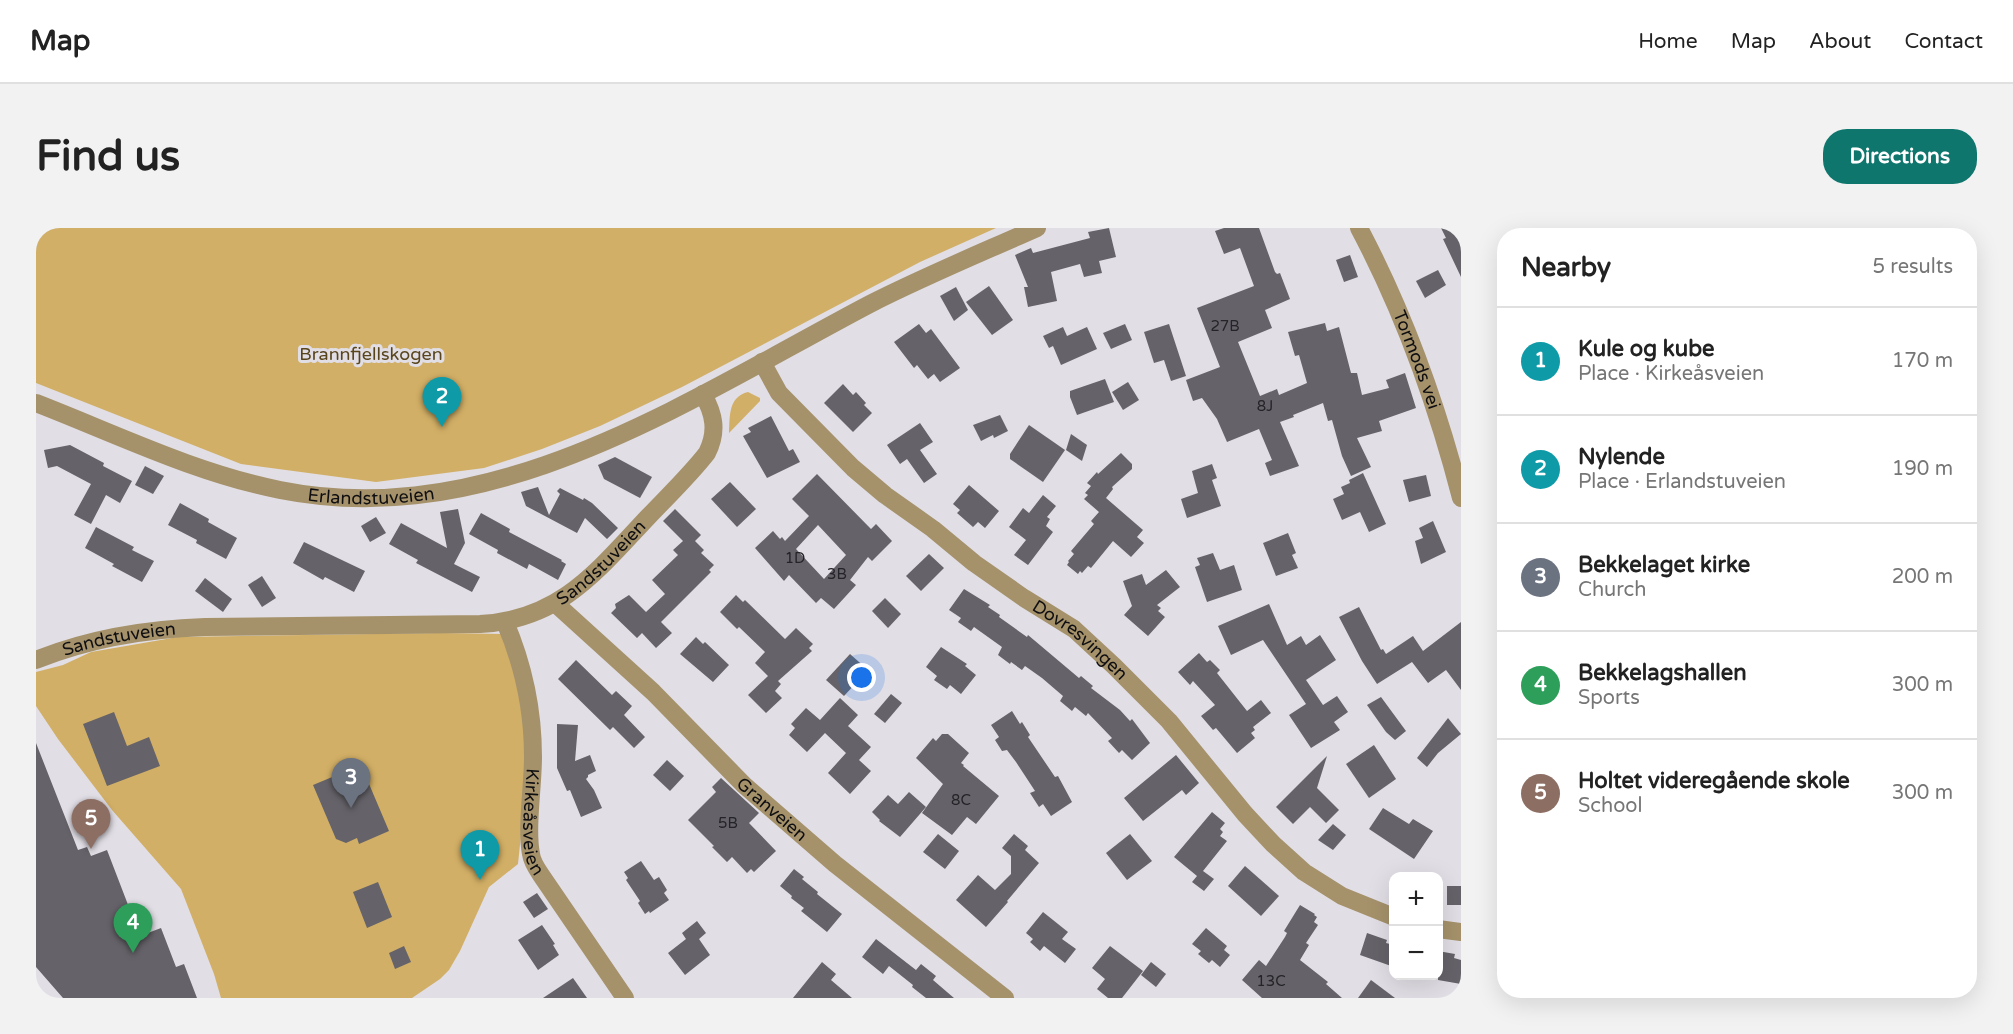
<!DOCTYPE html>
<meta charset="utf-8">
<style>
:root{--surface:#fff;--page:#f2f2f2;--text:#222;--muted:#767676;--line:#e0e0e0;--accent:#0f766e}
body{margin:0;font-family:"Varela Round",sans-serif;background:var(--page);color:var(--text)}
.controls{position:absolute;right:18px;bottom:18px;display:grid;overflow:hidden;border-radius:12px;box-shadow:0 6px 24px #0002}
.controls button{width:54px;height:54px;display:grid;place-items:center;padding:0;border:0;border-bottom:2px solid var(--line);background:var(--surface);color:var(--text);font:30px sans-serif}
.you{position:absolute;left:826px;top:450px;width:21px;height:21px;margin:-15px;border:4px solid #fff;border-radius:50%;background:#1a73e8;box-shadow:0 0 0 9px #1a73e833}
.badge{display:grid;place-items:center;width:39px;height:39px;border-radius:50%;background:var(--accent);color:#fff;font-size:20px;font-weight:700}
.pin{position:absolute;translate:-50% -50px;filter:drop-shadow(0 2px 3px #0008)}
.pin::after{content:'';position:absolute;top:32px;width:21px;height:18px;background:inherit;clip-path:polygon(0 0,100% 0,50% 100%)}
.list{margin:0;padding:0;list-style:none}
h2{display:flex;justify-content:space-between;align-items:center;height:78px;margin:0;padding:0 24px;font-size:26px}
h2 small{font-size:20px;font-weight:400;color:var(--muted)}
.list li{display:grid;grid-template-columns:39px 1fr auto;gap:18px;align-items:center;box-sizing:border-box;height:108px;padding:0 24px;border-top:2px solid var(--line)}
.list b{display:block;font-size:22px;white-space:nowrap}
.list p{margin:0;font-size:20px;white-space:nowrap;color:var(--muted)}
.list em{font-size:20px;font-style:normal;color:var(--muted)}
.map{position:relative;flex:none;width:1425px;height:770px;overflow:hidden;border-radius:24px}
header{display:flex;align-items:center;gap:36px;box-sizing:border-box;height:84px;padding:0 30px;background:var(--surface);border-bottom:2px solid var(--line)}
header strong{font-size:28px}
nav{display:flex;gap:33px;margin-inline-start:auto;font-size:21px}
.intro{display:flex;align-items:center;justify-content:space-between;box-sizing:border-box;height:144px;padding:0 36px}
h1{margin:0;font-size:42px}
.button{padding:15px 27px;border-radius:24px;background:var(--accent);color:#fff;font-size:21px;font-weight:700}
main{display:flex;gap:36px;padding:0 36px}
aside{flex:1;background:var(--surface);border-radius:24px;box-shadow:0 6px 24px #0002}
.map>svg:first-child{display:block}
</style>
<header>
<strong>Map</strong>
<nav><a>Home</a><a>Map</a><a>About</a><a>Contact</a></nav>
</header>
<div class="intro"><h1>Find us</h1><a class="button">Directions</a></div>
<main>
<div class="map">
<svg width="1425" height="770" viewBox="0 0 1425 770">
<rect width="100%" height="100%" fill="#e1dee5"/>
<!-- green -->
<g fill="#d2af66">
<path d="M0 0H960L884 34 646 159 564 198 506 221 448 240 340 254 205 236 0 155Z"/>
<path d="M712 164 724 170V173L693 205C694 188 692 169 712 164Z"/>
<path d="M406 405 470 406 494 520 482 636 453 659 424 723 413 742 404 751 376 770H185L178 746 145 661 76 582 22 511 0 478V444L27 437 55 424 142 409Z"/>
</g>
<!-- building -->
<g fill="#656369" fill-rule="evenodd">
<path d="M1073 0 1080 29 1063 33 1066 45 1048 49 1044 36 1015 44 1021 73 992 79 988 59H992L979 27 995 20 997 25 1054 10 1052 4Z"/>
<path d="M1188 0H1223L1239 44 1241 46 1244 45 1254 71 1229 82 1236 100 1202 114 1224 168 1241 161 1243 167 1271 155 1263 127 1259 128 1252 104 1289 95 1291 103 1303 99 1315 145H1321L1326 167 1353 160 1350 152 1369 145 1380 180 1343 193 1346 203 1321 210 1335 239 1315 248 1306 228 1296 192 1292 193 1287 175 1257 187 1258 189 1244 194 1263 238 1234 248 1229 235 1236 232 1223 201 1191 214 1181 191 1166 170 1157 173 1150 152 1184 139 1161 80 1218 58 1204 20 1188 26 1179 3Z"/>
<path d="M1405 0H1425V49L1407 11 1410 10Z"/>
<path d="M1314 27 1322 49 1308 54 1300 32Z"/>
<path d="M1402 42 1410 57 1389 70 1380 53Z"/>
<path d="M953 58 977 92 956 107 930 74Z"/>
<path d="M920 59 932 82 918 93 904 68Z"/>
<path d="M883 96 890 105 895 101 924 140 904 154 898 146 892 151 881 137 878 140 858 114Z"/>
<path d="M1089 96 1096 112 1075 121 1067 105Z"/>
<path d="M1133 96 1150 148 1135 153 1128 132 1118 135 1108 104Z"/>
<path d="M1027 99 1031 108 1051 99 1061 121 1025 137 1017 118 1013 120 1007 108Z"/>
<path d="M1069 151 1078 174 1041 187 1034 169V163Z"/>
<path d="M1092 154 1103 172 1087 182 1076 164Z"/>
<path d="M807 156 817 167 820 164 830 175 828 177 836 185 817 204 788 175Z"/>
<path d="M964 187 972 203 958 210 957 207 945 213 937 197Z"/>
<path d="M735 188 753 223 757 221 764 234 731 250 707 208 715 204 712 200Z"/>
<path d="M884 195 897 214 884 222 901 246 888 255 871 231 864 236 851 217Z"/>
<path d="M993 197 1029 222 1007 254 974 231V226Z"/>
<path d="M1035 206 1051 217 1046 233 1030 222Z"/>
<path d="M34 217 68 235 67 238 96 253 84 275 70 267 55 296 38 287 55 256 21 238 12 240 8 222Z"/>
<path d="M1085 225 1096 236V241L1076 259 1077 261 1070 270 1107 302 1101 309 1108 315 1095 329 1077 313 1055 340 1052 338 1046 345 1044 343 1042 346 1031 337 1033 334 1032 333 1038 326 1035 323 1058 296 1055 293 1063 284 1048 271 1052 267 1049 265 1055 258 1051 255 1061 244 1062 246Z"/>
<path d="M579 229 616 249 604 270 568 251 562 237Z"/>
<path d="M1176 236 1181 250 1176 252 1185 278 1151 290 1145 271 1162 265 1156 243Z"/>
<path d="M109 238 128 248 117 266 99 257Z"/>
<path d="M1327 245 1350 296 1333 304 1324 284 1306 292 1297 271 1308 266 1305 259 1314 255 1313 252Z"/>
<path d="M781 246 835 301 840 296 856 313 836 333 832 329 814 352 820 357 798 381 785 370 780 375 753 347 748 353 719 320 737 303 744 311 746 309 749 313 773 288 756 271ZM782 297 810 327 788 351 760 321Z"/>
<path d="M1390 247 1395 268 1373 274 1367 252Z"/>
<path d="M694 254 720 281 701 299 675 271Z"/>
<path d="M933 257 963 283 949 300 942 294 937 299 921 285 924 282 917 276Z"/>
<path d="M502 259 513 287 524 266 521 263 524 260 547 272 548 270 556 275 582 300 571 311 549 290 541 305 490 278 485 264Z"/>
<path d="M1007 267 1020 278 1011 289 1014 291 1010 298 1017 304 992 337 978 327 990 312 973 299 987 280 993 285Z"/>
<path d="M144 275 173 291 172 294 201 310 190 331 160 315 161 312 132 297Z"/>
<path d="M422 281 429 315 418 336 444 349 436 364 380 335 382 332 353 316 365 295 411 320 404 284Z"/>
<path d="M639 281 665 307 659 313 668 322 665 325 678 337 673 342 675 344 625 394 636 405 620 420 606 405 601 410 575 385 580 380 579 376 593 367 610 384 629 366 616 352 642 327 637 322 647 313 627 293Z"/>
<path d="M445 285 474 301 473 304 526 332 525 333 530 336 522 352 493 336 491 341 461 325 462 322 433 306Z"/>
<path d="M340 289 350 305 334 314 325 298Z"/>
<path d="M1397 293 1410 324 1385 336 1379 313 1387 310 1383 300Z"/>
<path d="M60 299 98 319 96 322 118 333 106 354 76 338 78 336 49 320Z"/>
<path d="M1252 305 1260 325 1256 327 1262 340 1240 348 1227 315Z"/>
<path d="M268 314 329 343 318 364 289 349 287 352 257 335Z"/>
<path d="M1177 325 1184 342 1198 337 1206 362 1171 374 1159 339 1164 337 1161 330Z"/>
<path d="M893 326 908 340 885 363 870 348Z"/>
<path d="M1130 342 1144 359 1121 377 1125 380 1122 383 1129 389 1112 408 1088 387 1096 378 1087 353 1106 346 1110 357Z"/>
<path d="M226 348 240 370 226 379 212 357Z"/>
<path d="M169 350 196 371 187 384 159 363Z"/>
<path d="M928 361 954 377 952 379 964 387 963 389 991 409 992 407 1043 450 1045 448 1057 458 1055 460 1084 482 1094 493 1096 491 1114 515 1096 532 1086 522 1083 525 1072 513 1076 510 1052 485 1050 488 1039 479 1036 483 1024 473 1027 468 1006 450 989 438 986 442 975 434 974 436 962 427 966 419 938 399 935 403 922 394 925 390 913 382Z"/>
<path d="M700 367 707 374 709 372 749 411 760 400 777 416 773 420 776 423 742 453 745 456 739 463 746 470 730 485 712 467 732 448 719 435 729 424 703 399 701 401 684 384Z"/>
<path d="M849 370 865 386 852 400 836 383Z"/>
<path d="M1233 376 1251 417 1265 408 1270 417 1284 407 1300 432 1270 452 1287 477 1301 468 1312 484 1298 494 1304 502 1275 520 1253 487 1270 476 1227 412 1195 427 1182 398Z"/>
<path d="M1323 379 1345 422 1347 421 1350 426 1377 408 1387 423 1425 394V462L1410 442 1392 455 1376 434 1341 456 1326 433 1303 389Z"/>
<path d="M660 409 667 416 669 414 693 437 677 454 644 426Z"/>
<path d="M905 419 931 436 929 438 940 447 925 466 914 457 911 461 898 452 901 448 890 439Z"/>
<path d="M1163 425 1171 434 1174 432 1184 442 1181 445 1211 483 1225 472 1235 485 1217 499 1219 502 1215 505 1219 510 1201 525 1180 500 1177 502 1165 488 1179 477 1157 453 1154 457 1142 444Z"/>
<path d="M814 426 832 442 808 468 790 452Z"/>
<path d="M540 432 576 467 580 463 596 478 588 487 609 509 598 520 577 499 574 502 522 451Z"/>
<path d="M855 466 866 475 849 495 838 486Z"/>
<path d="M1345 469 1370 503 1359 512 1350 504 1331 477Z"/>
<path d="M804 470 822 487 812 498 835 519 823 532 835 543 814 566 792 545 810 525 789 505 771 524 753 507 759 500 755 496 770 480 784 492Z"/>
<path d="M976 483 984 496 986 494 994 507 992 509 1019 549 1022 548 1036 574 1015 588 1007 576 1003 579 994 565 999 563 980 534 971 522 966 523 959 512 963 509 955 497Z"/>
<path d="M78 484 91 518 113 509 124 538 71 558 47 496Z"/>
<path d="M1412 490 1425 506 1402 525 1391 539 1381 530Z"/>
<path d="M521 496 542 497 539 533 554 527 560 543 552 547V549L550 551 558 562 566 580 545 589 534 562 531 563 521 540Z"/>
<path d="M906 506H912L933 525 925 535 928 537 927 538 963 568 940 596 931 589 916 607 886 585 907 556 880 530 897 510 900 513Z"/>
<path d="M0 515 42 622 51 619 55 628 71 622 104 708 125 700 140 739 148 736 161 770H27L0 739Z"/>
<path d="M1338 517 1360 551 1333 570 1310 536Z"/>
<path d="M1140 527 1163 555 1150 567 1146 562 1107 593 1088 570Z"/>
<path d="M1291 528 1281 560 1303 582 1290 595 1274 579 1257 596 1240 579Z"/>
<path d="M631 532 648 548 634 563 617 547Z"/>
<path d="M325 537 353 603 323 616 321 610 310 615 300 611 277 557Z"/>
<path d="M685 550 723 585 713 595 740 623 718 644 715 641 711 645 696 629 691 634 676 619 678 618 652 592 680 564 676 559Z"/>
<path d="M873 564 890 579 864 609 843 593 844 592 836 584 852 567 862 576Z"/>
<path d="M1347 580 1373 596 1377 591 1397 603 1378 631 1333 601Z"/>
<path d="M1176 584 1189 595 1184 601 1187 604 1184 608 1191 613 1167 643 1178 651 1168 663 1156 654 1161 648 1138 629Z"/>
<path d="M1297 596 1310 607 1297 622 1282 612Z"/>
<path d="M902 606 923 623 909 641 887 624Z"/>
<path d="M978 606 992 618 989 622 1003 635 971 673 972 674 950 699 920 672 942 647 959 662 975 646V628L966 620Z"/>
<path d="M1094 606 1116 633 1091 652 1070 625Z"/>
<path d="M605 633 618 652 623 649 631 662 628 665 633 672 614 685 613 683 609 686 602 675 604 673 590 652 592 650 588 644Z"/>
<path d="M1209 638 1243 668 1225 688 1192 658Z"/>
<path d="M758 641 768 649 766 651 782 664 781 666 806 686 791 704 765 683 768 680 755 670 756 668 744 658Z"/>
<path d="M342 654 356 689 331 700 317 664Z"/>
<rect x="1411" y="658" width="14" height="19"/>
<path d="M501 665 512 681 498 690 487 674Z"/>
<path d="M1264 677 1279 686 1278 687 1281 689 1278 694 1282 697 1270 715 1273 717 1264 732 1292 754 1290 756 1306 770H1226L1206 752 1223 732 1230 738 1249 709 1251 705 1248 703Z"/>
<path d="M1007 684 1032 704 1026 711 1040 721 1029 735 1008 718 1004 723 994 714 997 711 990 705Z"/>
<path d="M661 693 670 705 663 711 674 727 649 747 632 725 650 711 646 705Z"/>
<path d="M506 697 519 716 517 717 523 727 502 742 482 712Z"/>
<path d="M1170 700 1191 718 1188 722 1194 727 1184 739 1176 732 1173 735 1162 726 1165 723 1156 716Z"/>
<path d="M1331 705 1351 712 1350 715 1358 717V739L1324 727Z"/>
<path d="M840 711 880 742 885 736 900 748 897 752 918 770H890L876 759 877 757 853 738 847 746 826 729Z"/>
<path d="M368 718 375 734 359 741 353 725Z"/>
<path d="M1074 718 1107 743 1086 770H1072L1061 761 1069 751 1056 740Z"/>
<path d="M1402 723 1419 726 1418 730 1425 732V756L1402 752Z"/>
<path d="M786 734 800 746 795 752 816 770H757Z"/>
<path d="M1115 734 1130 746 1120 759 1105 747Z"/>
<path d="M537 750 551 770H507Z"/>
<path d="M1335 752 1359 770H1322Z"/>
</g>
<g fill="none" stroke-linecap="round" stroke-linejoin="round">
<!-- minor -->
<g stroke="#a5926b" stroke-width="18">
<path id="s1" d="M1323 0C1368 85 1401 177 1425 270"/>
<path id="s2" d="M726 134 743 165 817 240 849 267 897 301 938 335 988 370 1038 401 1078 438 1133 493 1209 586 1237 616 1268 644 1306 668 1358 689"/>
<path id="s3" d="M0 175C80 206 159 245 244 262 459 305 653 171 834 76 889 48 945 25 1001 0"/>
<path id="s4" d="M520 376 617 464 708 557 799 636 969 770"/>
<path id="s5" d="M469 394C487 436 497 484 497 529 497 558 490 600 495 626 496 634 501 641 505 647L589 770"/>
<path id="s6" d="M0 432C54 410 112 401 169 399L444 396C524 392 561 343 612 289 632 268 654 247 671 225 682 203 678 186 667 166"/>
<path d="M1402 701 1425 704"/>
</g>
</g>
<g text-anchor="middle" stroke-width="6" stroke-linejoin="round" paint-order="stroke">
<!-- number labels -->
<g font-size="15" fill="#242327">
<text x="1189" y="103">27B</text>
<text x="1229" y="183">8J</text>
<text x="759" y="335">1D</text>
<text x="801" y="351">3B</text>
<text x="925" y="577">8C</text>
<text x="692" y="600">5B</text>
<text x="1235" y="758">13C</text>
</g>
<!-- park labels -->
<g font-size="18" fill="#58451b" stroke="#e1dee5">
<text x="335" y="132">Brannfjellskogen</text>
</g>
<!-- street labels -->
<g font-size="18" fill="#0f0e11" stroke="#e1dee5">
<text dy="6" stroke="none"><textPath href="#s1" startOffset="144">Tormods vei</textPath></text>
<text dy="6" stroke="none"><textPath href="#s3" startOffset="351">Erlandstuveien</textPath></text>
<text dy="6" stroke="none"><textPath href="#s6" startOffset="588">Sandstuveien</textPath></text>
<text dy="6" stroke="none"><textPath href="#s6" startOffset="86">Sandstuveien</textPath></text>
<text dy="6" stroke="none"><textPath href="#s2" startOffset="426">Dovresvingen</textPath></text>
<text dy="6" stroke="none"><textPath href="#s4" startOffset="298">Granveien</textPath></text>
<text dy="6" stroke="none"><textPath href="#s5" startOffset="204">Kirkeåsveien</textPath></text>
</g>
</g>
</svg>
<div class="controls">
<button>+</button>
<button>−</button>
</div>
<div class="you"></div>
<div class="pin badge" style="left:444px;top:652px;background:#0f9aa8">1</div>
<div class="pin badge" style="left:406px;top:199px;background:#0f9aa8">2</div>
<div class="pin badge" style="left:315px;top:580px;background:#6b7280">3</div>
<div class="pin badge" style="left:97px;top:725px;background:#2e9e5b">4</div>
<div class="pin badge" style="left:55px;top:621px;background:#8d6e63">5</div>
</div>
<aside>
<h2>Nearby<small>5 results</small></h2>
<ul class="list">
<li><span class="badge" style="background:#0f9aa8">1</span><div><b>Kule og kube</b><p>Place · Kirkeåsveien</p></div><em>170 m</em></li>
<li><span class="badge" style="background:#0f9aa8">2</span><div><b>Nylende</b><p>Place · Erlandstuveien</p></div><em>190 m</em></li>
<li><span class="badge" style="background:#6b7280">3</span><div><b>Bekkelaget kirke</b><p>Church</p></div><em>200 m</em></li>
<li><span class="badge" style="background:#2e9e5b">4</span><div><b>Bekkelagshallen</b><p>Sports</p></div><em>300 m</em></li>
<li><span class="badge" style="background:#8d6e63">5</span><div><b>Holtet videregående skole</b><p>School</p></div><em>300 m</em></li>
</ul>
</aside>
</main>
